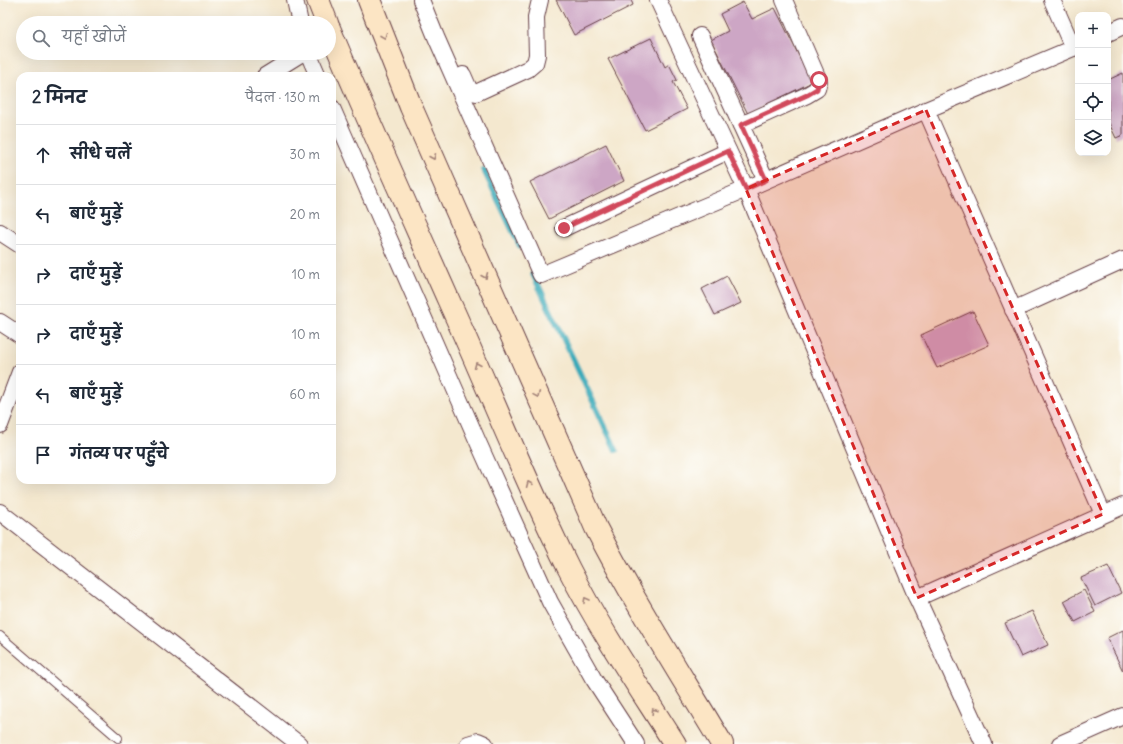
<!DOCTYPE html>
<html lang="hi">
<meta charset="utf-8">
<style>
:root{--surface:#fff;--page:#f6f6f7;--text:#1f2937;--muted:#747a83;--line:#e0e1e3}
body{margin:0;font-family:Delius,"Playpen Sans Deva",sans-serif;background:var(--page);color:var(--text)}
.controls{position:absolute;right:12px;top:12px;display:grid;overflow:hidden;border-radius:8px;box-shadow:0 4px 16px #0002}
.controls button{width:36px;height:36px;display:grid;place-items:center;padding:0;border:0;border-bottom:1px solid var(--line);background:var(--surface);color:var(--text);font:20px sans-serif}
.stop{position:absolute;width:12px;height:12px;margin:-9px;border:3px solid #d1495b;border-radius:50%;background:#fff}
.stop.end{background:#d1495b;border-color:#fff;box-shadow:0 1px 4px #0008}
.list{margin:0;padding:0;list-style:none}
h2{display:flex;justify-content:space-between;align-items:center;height:52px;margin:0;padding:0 16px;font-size:17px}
h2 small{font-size:13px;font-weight:400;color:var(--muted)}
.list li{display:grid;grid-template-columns:26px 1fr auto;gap:12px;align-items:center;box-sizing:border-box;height:60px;padding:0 16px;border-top:1px solid var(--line)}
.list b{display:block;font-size:15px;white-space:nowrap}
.list em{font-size:13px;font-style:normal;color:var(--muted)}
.icon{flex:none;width:22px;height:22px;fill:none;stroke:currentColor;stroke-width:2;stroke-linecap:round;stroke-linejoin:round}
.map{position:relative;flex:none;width:1123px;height:744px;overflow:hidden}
.search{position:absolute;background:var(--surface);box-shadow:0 4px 16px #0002;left:16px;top:16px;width:320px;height:44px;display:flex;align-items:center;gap:10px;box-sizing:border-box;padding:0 14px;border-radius:22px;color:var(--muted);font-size:15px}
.panel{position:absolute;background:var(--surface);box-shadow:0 4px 16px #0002;left:16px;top:72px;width:320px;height:412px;border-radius:12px}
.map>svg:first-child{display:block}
</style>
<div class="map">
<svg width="1123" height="744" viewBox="0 0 1123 744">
<rect width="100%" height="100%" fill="#fdfcf7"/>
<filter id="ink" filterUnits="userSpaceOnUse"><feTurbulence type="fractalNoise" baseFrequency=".025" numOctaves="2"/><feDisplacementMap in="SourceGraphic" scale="8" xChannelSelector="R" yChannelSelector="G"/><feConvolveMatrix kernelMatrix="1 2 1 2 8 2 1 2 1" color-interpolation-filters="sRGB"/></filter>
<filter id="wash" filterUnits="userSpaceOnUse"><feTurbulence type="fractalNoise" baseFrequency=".012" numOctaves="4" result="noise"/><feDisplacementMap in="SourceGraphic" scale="16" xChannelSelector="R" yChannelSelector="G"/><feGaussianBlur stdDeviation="0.9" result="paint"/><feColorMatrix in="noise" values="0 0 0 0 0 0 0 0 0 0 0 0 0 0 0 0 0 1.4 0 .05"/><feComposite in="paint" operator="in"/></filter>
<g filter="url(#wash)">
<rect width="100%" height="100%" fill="#f4e8cf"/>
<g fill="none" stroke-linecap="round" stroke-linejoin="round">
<!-- stream -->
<g stroke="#3baab9" stroke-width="6">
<path d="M484 170 520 246"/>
<path d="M533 274 616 450"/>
</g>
</g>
<g id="blocks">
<!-- building -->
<g fill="#cda6c5">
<path d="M556 0H631L633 5 574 35Z"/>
<path d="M743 2 752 19 775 8 812 82 748 114 711 40 728 31 720 14Z"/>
<path d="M651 38 665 67 669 64 677 80 673 82 687 109 645 130 608 59Z"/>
<path d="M1123 73V135L1116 138 1108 121V111L1109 110 1108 108V80Z"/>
<path d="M606 144 624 181 549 219 530 182Z"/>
<path d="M727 276 741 303 715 315 702 289Z"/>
<path d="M973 311 989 345 937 368 921 335Z"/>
<path d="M1108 566 1121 593 1095 606 1081 578Z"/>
<path d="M1084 590 1095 612 1075 622 1064 601Z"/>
<path d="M1032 611 1048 645 1021 657 1005 623Z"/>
<path d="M1123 630V671L1107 638Z"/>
</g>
</g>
</g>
<g filter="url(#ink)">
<use href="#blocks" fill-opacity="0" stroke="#643d44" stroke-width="1"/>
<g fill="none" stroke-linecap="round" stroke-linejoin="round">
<defs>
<path id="lane" d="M0 636 118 738"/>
<g id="street">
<path d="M295 0 300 23"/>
<path d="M421 0 436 37 541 275 746 189 926 110 1078 46"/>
<path d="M658 0 746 189 917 598 984 744"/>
<path d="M1052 0 1073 48"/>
<path d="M1108 33 1123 26"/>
<path d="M700 36 766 180"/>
<path d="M308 53 318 76"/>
<path d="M463 75 470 91 476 93 528 69 535 63 537 55 536 17 540 0"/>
<path d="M265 76 302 53"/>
<path d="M332 108 478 442 550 602 593 678 636 744"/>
<path d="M926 110 1103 514"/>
<path d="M741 125 807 95 817 89 819 81 784 0"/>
<path d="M564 228 728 151"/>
<path d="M0 232 20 245"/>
<path d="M1013 310 1123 260"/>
<path d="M0 322 20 335"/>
<path d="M0 425 20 372"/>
<path d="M0 512 299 744"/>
<path d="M917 598 1123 506"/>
<path d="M468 744 478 741 485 744"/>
<path d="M1060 744 1123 716"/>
</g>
<g id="secondary">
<path d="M318 0 327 23"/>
<path d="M369 0 411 107 596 528C634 602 679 672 722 744"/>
<path d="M329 28C367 119 408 209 448 299 489 389 525 481 569 569 600 630 639 687 675 744"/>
</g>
</defs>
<!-- lane casing -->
<use href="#lane" stroke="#643d44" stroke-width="10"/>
<!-- street casing -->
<use href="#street" stroke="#643d44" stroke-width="18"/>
<!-- secondary casing -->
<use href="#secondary" stroke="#643d44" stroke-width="24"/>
<!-- lane -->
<use href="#lane" stroke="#fff" stroke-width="8"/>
<!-- street -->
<use href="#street" stroke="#fff" stroke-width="16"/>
<!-- secondary -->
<use href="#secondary" stroke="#fce5c4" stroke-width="22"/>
</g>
<!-- one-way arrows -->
<defs><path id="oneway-chevron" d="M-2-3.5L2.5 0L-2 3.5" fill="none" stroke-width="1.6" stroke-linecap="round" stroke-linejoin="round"/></defs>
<g stroke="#a38278">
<use href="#oneway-chevron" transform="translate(384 36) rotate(68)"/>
<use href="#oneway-chevron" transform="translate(433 157) rotate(67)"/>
<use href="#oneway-chevron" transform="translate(485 276) rotate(67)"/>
<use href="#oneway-chevron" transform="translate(477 365) rotate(-113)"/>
<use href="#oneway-chevron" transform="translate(537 395) rotate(66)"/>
<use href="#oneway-chevron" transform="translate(529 484) rotate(-113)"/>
<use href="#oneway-chevron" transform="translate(586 600) rotate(-119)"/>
<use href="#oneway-chevron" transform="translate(654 711) rotate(-123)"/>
</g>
</g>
<g fill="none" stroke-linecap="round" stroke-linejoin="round" filter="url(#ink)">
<!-- route -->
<path stroke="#d1495b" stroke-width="5" d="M564 228 728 151 746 189 766 180 741 125 807 95 817 89 819 80"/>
</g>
<!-- marked area -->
<path fill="#d62828" fill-opacity="0.2" stroke="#d62828" stroke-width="3" stroke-dasharray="8 5" stroke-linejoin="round" d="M926 110 1103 514 917 598 746 189Z"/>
</svg>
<div class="controls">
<button>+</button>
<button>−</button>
<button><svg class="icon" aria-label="locate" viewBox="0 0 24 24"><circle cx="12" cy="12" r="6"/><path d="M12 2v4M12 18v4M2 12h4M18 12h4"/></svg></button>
<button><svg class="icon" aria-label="layers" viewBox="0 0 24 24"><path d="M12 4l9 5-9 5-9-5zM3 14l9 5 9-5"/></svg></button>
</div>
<div class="stop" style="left:819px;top:80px"></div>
<div class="stop end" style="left:564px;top:228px"></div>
<div class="search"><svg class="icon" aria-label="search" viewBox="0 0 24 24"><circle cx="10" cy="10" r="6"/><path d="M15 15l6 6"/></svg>यहाँ खोजें</div>
<section class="panel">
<h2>2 मिनट<small>पैदल · 130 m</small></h2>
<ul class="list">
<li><svg class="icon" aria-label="ahead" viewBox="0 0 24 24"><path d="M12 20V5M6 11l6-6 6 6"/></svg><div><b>सीधे चलें</b></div><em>30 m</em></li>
<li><svg class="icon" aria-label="left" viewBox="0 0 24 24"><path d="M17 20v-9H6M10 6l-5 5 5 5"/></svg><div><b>बाएँ मुड़ें</b></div><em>20 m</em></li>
<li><svg class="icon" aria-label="right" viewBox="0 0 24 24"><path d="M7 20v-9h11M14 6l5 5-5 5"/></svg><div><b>दाएँ मुड़ें</b></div><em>10 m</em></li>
<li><svg class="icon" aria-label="right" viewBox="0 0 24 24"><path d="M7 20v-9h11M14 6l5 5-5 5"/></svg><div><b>दाएँ मुड़ें</b></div><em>10 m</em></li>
<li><svg class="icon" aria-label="left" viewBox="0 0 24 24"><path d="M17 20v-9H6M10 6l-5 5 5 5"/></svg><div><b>बाएँ मुड़ें</b></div><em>60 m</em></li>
<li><svg class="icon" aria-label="arrive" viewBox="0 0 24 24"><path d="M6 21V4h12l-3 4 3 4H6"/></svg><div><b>गंतव्य पर पहुँचे</b></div></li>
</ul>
</section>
</div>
